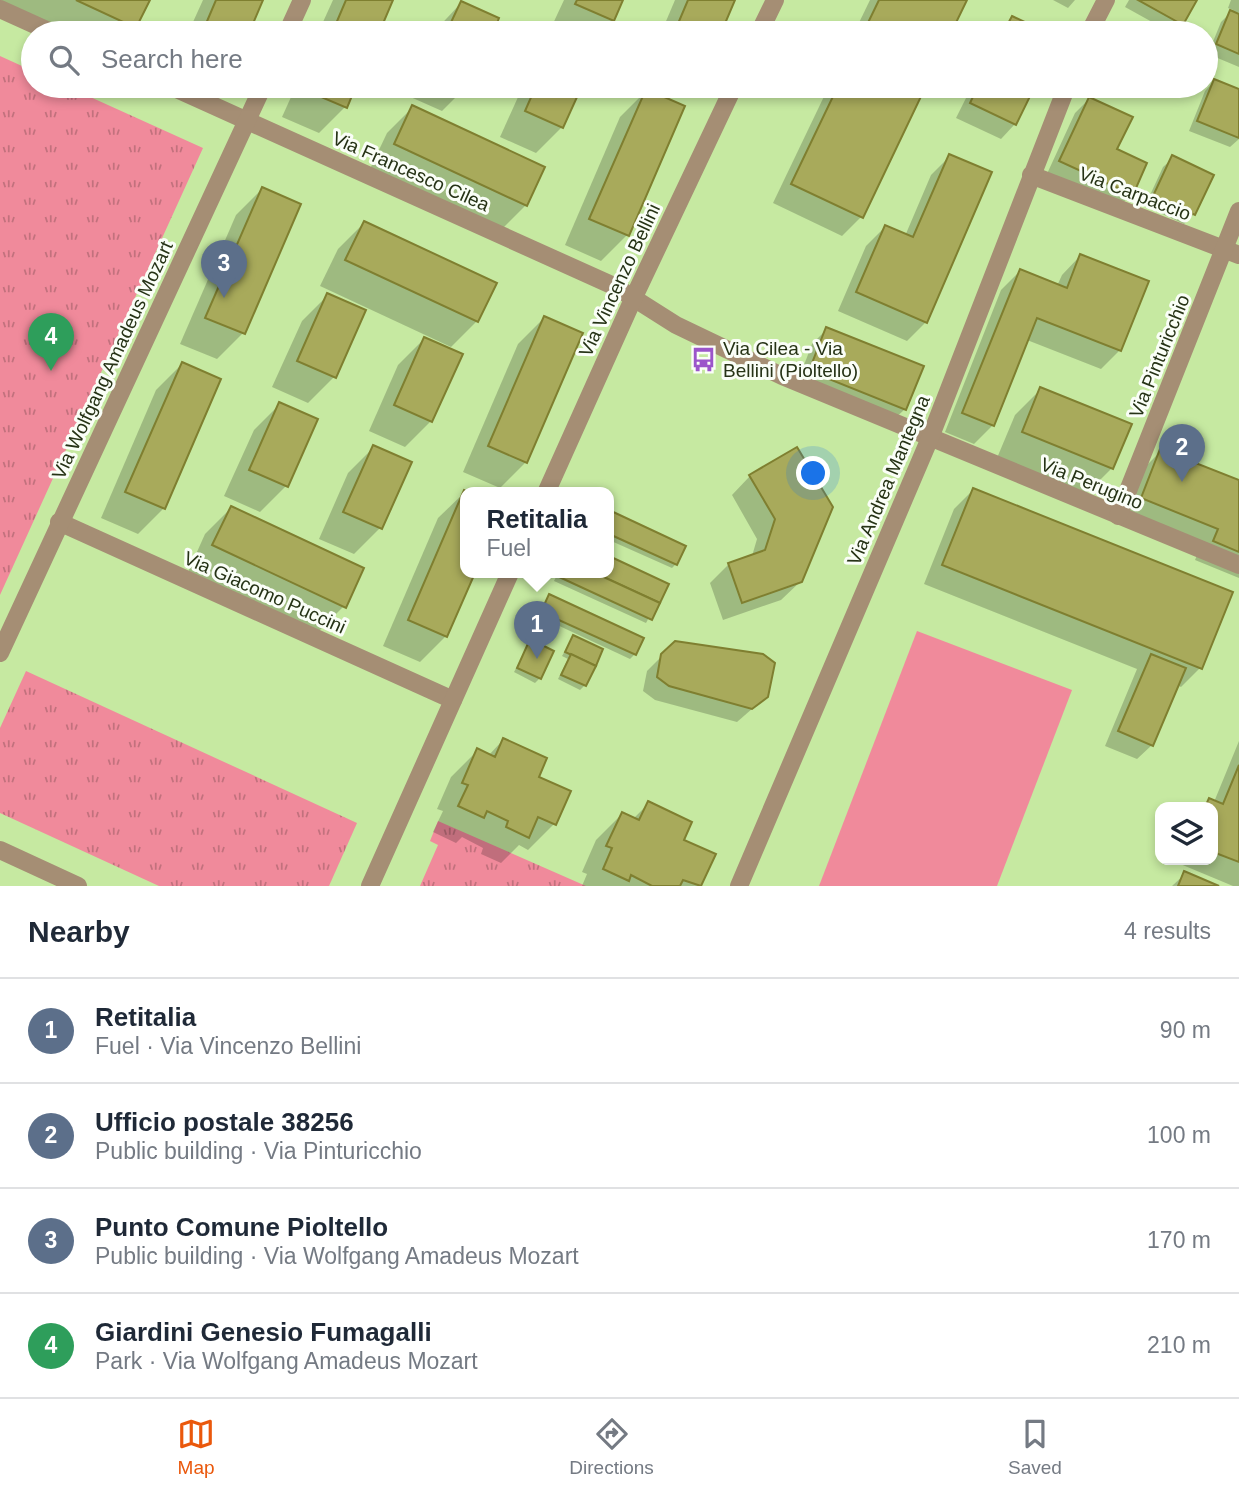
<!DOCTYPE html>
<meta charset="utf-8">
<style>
:root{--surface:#fff;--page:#f2f2f3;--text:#1f2937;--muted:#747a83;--line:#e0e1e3;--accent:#ea580c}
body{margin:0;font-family:Arial,sans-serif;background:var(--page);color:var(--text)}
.controls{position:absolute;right:21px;bottom:21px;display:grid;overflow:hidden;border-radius:14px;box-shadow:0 4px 10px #0003}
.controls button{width:63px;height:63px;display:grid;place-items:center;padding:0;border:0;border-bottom:2px solid var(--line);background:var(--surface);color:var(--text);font:35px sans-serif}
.you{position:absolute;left:814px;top:474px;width:24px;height:24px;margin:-18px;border:5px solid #fff;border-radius:50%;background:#1a73e8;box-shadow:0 0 0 10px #1a73e833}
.badge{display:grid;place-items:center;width:46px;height:46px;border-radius:50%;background:var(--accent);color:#fff;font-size:23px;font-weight:700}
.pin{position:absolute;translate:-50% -58px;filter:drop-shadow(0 2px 4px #0008)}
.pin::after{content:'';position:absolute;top:37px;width:24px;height:21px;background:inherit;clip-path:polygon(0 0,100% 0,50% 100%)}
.popup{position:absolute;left:460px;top:487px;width:154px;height:91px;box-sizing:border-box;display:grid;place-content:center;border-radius:14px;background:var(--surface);filter:drop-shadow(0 2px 5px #0005);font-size:23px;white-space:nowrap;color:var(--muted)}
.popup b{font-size:26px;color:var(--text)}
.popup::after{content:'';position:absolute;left:50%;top:100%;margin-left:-14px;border:14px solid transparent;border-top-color:var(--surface)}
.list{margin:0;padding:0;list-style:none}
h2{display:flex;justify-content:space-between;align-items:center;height:91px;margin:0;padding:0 28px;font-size:30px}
h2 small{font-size:23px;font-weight:400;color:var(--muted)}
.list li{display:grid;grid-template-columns:46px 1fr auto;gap:21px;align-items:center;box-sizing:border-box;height:105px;padding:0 28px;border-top:2px solid var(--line)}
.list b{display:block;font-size:26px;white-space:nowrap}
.list p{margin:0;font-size:23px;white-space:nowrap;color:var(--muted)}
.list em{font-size:23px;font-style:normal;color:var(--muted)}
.icon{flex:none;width:38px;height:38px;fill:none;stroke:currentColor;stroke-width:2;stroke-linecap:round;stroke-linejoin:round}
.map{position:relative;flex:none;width:1239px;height:886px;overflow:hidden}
.search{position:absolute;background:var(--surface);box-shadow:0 4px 10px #0003;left:21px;right:21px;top:21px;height:77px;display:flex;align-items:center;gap:18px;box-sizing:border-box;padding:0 24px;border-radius:38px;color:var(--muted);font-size:26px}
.sheet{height:511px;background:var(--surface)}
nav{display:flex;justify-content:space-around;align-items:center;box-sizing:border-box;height:98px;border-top:2px solid var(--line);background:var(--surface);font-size:19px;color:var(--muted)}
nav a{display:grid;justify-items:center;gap:4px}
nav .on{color:var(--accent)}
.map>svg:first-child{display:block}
</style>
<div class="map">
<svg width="1239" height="886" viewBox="0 0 1239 886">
<defs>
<pattern id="park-tufts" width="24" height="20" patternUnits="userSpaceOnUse" patternTransform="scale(1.75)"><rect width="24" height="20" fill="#f08a9b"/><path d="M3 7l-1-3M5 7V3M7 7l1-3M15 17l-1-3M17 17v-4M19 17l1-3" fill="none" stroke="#c2717d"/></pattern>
</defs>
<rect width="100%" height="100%" fill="#c6e9a1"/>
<!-- park -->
<g fill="url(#park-tufts)">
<path d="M0 56 33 71V86H66L203 148 0 595Z"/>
<path d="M26 671 357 823 329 886H159L0 813V728Z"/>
<path d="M438 821 586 886H420L438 845 430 841Z"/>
</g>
<!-- pitch -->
<path fill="#f08a9b" d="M917 631 1072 690 997 886H819Z"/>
<!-- shadow -->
<g fill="#0003">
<path d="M0 0H148L129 33H67Z"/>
<path d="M203 0H261L247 33H188Z"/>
<path d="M333 0H391L377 33H318Z"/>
<path d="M564 0H621L612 20 599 33H557L550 30Z"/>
<path d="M675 0H733L719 33H661Z"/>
<path d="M870 0H965L949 33H854Z"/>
<path d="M1053 0H1075L1068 8Z"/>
<path d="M1129 0H1195L1181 24 1172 33 1125 7Z"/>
<path d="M1231 0H1239V67L1208 54 1221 22 1233 10 1228 8Z"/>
<path d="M461 3 497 19 491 33H433Z"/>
<path d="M1012 18 1044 33H997Z"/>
<path d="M1128 26 1142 33H1121Z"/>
<path d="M1214 81 1239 91V139L1230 147 1189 131 1205 91Z"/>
<path d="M296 86H354L345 107 319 133 282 117Z"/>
<path d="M410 86H467L442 111 406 95Z"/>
<path d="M523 86H580L562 127 536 153 500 137Z"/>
<path d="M829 86H924L861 217 842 236 773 203Z"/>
<path d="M972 86H1033L1015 124 1001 139 956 118Z"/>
<path d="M646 91 627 235 601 261 565 245 620 117Z"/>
<path d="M1089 99 1115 150 1145 164 1131 194 1117 209 1046 176 1075 113Z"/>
<path d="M413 107 526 205 500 231 369 171 387 133Z"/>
<path d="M950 156 926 322 907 341 838 311 866 246 885 227 905 236 931 175Z"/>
<path d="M1173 158 1212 176 1194 214 1184 224 1145 206 1163 167Z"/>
<path d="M262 189 243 333 217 359 180 344 236 215Z"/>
<path d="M364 223 477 321 451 347 320 286 338 249Z"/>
<path d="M1080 256 1120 350 1101 369 1027 340 993 425 974 444 945 432 1001 290 1020 271 1057 286 1062 275Z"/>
<path d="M328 295 334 377 308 403 272 387 302 321Z"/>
<path d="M544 318 526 462 500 488 463 472 518 344Z"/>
<path d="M827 329 905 409 890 423 796 386 812 344Z"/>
<path d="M424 339 431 421 405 447 369 431 398 365Z"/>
<path d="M182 364 164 508 138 534 101 518 156 390Z"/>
<path d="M1041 389 1112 468 1086 494 997 458 1015 415Z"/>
<path d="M280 404 286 486 260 512 224 496 254 430Z"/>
<path d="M374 447 409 463 380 528 354 554 319 539 348 473Z"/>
<path d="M796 449 801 581 781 600 723 620 710 583 729 564 752 556 757 539 732 495 750 476Z"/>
<path d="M1161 451 1239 482V578L1195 560 1200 548 1123 517 1142 470Z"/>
<path d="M973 490 1231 593 1200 668 1181 687 1177 685 1152 745 1137 759 1105 746 1137 669 924 584 954 509Z"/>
<path d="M465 492V573L446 636 420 662 383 646 438 518Z"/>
<path d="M231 508 344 606 318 632 188 572 205 534Z"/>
<path d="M609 512 684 547 676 564 672 568 609 540Z"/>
<path d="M609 558 667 584 646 623 554 581 558 573H609Z"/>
<path d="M550 596 635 654 630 659 538 616Z"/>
<path d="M573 637 585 685 580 690 558 679 568 659 562 656Z"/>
<path d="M531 641 540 678 535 683 514 672Z"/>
<path d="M675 643 767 696 737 722 655 700 643 691 647 671Z"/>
<path d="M503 740 537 777 554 824 528 850 519 845 501 863 481 854 483 848 462 837 456 843 433 832 443 811 437 809 451 777 477 751 488 756Z"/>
<path d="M1239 741V886H1233L1173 861 1213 860V807H1202L1209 800 1214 802Z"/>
<path d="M648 804 682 841 713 855 699 886H582L587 874 582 872 596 840 622 814 633 819Z"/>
<path d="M1185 874 1214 886H1172Z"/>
</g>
<!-- building -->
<g fill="#a8aa5b" stroke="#7f7f30" stroke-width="2">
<path d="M76 0H150L136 28Z"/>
<path d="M216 0H263L249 33H202Z"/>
<path d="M346 0H393L379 33H332Z"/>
<path d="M577 0H623L614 21 575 4Z"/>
<path d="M688 0H735L721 33H674Z"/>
<path d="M879 0H967L951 33H863Z"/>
<path d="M1138 0H1197L1183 25Z"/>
<path d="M461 1 499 18 493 33H446Z"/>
<path d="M1230 10 1239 14V54L1216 44Z"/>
<path d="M1012 16 1048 33H1003Z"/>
<path d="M1214 79 1239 89V138L1197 121Z"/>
<path d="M309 86H356L347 108 307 91Z"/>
<path d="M536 86H582L563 128 525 111Z"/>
<path d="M838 86H926L863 218 791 184Z"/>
<path d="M978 86H1035L1016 125 970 103Z"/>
<path d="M646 89 685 106 629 236 589 219Z"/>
<path d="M1089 97 1133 117 1117 149 1147 163 1133 195 1059 161Z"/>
<path d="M412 105 545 167 527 206 394 144Z"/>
<path d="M949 154 992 172 927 323 856 292 885 225 913 237Z"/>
<path d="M1172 155 1214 175 1195 215 1153 196Z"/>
<path d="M262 187 301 204 245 334 205 318Z"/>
<path d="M364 221 497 283 478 322 345 260Z"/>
<path d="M1080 254 1149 281 1121 351 1037 318 994 426 962 413 1020 269 1067 288Z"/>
<path d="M327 293 366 310 336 378 297 361Z"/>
<path d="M544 316 583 333 527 463 488 446Z"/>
<path d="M826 327 924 366 906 410 809 371Z"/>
<path d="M424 337 463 354 432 422 394 405Z"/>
<path d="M182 362 221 379 165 509 125 492Z"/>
<path d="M1040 387 1132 424 1113 469 1022 432Z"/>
<path d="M279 402 318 419 288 487 249 470Z"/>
<path d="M373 445 412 462 382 529 343 512Z"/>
<path d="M797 447 833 507 802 582 742 603 728 563 765 550 775 519 749 475Z"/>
<path d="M1160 449 1239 480V552L1213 541 1218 529 1141 498Z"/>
<path d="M973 488 1233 592 1202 669 942 565Z"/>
<path d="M464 490 470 493H465V573H475L447 637 408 620Z"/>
<path d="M231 506 364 568 346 608 212 545Z"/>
<path d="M609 510 686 546 677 565 609 534Z"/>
<path d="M609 556 669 584 660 603 595 573H609Z"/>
<path d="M559 573H595L660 603 652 620 557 576Z"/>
<path d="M549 594 644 638 636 655 541 612Z"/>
<path d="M573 635 603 649 596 666 565 652Z"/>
<path d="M530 639 554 651 541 679 517 668Z"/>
<path d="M675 641 763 654 775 663 768 697 752 709 669 686 657 677 661 654Z"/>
<path d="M571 654 596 666 586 686 561 675Z"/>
<path d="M1151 654 1186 668 1153 746 1118 731Z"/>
<path d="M503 738 547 758 539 777 571 791 556 825 538 817 529 838 506 827 508 821 487 811 484 818 458 806 468 785 462 783 477 748 495 757Z"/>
<path d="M1239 765V862L1213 852V807H1205L1209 798 1223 804Z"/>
<path d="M648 801 692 822 684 840 716 854 701 886 683 880 680 886H652L631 875 629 881 603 869 612 848 606 846 622 812 639 820Z"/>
<path d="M1184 871 1219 886H1178Z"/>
</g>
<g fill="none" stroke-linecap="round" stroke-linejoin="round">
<!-- minor -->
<g stroke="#a58e74" stroke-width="18">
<path d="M0 9 53 33"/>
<path d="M287 33 302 0"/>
<path d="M759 33 775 0"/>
<path d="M1089 33 1106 0"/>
<path d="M170 86 616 287 676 325 782 376 1239 565"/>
<path d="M1031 175 1239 255"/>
<path d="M546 493 634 297 734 86"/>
<path d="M1118 516 1239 211"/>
<path d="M59 522 453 700"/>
<path d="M0 653 263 86"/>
<path d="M0 850 78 886"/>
<path d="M370 886 510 573"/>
<path d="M739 886 930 438 1067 86"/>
</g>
</g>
<!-- icons -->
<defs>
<symbol id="bus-bare" viewBox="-9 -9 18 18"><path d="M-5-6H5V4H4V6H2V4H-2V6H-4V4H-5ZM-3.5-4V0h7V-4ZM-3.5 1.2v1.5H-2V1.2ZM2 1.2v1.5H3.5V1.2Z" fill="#9b55ca" stroke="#fafef7" stroke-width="2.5" paint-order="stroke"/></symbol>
</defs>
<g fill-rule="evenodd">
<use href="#bus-bare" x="686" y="342" width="35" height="35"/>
</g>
<g text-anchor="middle" stroke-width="6" stroke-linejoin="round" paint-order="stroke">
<!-- street labels -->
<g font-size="19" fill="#263316" stroke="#fafef7">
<text transform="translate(411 171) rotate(24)" y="7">Via Francesco Cilea</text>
<text transform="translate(1135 193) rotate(21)" y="7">Via Carpaccio</text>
<text transform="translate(619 280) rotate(-65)" y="7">Via Vincenzo Bellini</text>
<text transform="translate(1159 356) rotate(-68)" y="7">Via Pinturicchio</text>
<text transform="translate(112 360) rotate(-65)" y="7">Via Wolfgang Amadeus Mozart</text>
<text transform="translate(888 480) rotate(-67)" y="7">Via Andrea Mantegna</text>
<text transform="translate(1092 483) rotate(22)" y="7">Via Perugino</text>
<text transform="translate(265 592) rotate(24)" y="7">Via Giacomo Puccini</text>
</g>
<!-- poi labels -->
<g font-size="19" fill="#263316" stroke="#fafef7" text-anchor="start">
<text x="723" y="355">Via Cilea - Via<tspan x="723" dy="22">Bellini (Pioltello)</tspan></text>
</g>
</g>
</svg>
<div class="controls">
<button><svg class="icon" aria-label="layers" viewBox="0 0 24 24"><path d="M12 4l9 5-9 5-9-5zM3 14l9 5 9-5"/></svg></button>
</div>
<div class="you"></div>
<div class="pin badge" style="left:537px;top:659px;background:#5c6f8a">1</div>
<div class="popup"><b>Retitalia</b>Fuel</div>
<div class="pin badge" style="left:1182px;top:482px;background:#5c6f8a">2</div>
<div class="pin badge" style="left:224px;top:298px;background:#5c6f8a">3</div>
<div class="pin badge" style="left:51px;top:371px;background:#2e9e5b">4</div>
<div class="search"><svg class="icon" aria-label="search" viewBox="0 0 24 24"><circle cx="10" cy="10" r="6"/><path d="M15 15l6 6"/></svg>Search here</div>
</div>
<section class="sheet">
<h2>Nearby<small>4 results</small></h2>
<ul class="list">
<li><span class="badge" style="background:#5c6f8a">1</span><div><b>Retitalia</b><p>Fuel · Via Vincenzo Bellini</p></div><em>90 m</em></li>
<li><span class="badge" style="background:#5c6f8a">2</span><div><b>Ufficio postale 38256</b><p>Public building · Via Pinturicchio</p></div><em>100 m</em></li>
<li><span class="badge" style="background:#5c6f8a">3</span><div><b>Punto Comune Pioltello</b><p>Public building · Via Wolfgang Amadeus Mozart</p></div><em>170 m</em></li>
<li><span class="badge" style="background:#2e9e5b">4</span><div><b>Giardini Genesio Fumagalli</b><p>Park · Via Wolfgang Amadeus Mozart</p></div><em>210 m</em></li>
</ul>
</section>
<nav>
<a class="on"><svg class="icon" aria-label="map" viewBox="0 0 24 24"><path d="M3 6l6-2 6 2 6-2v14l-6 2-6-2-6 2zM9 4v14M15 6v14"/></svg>Map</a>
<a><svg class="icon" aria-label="directions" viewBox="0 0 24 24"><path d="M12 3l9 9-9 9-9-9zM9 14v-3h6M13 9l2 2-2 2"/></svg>Directions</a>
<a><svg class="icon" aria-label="saved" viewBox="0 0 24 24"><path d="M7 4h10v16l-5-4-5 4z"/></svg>Saved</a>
</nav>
